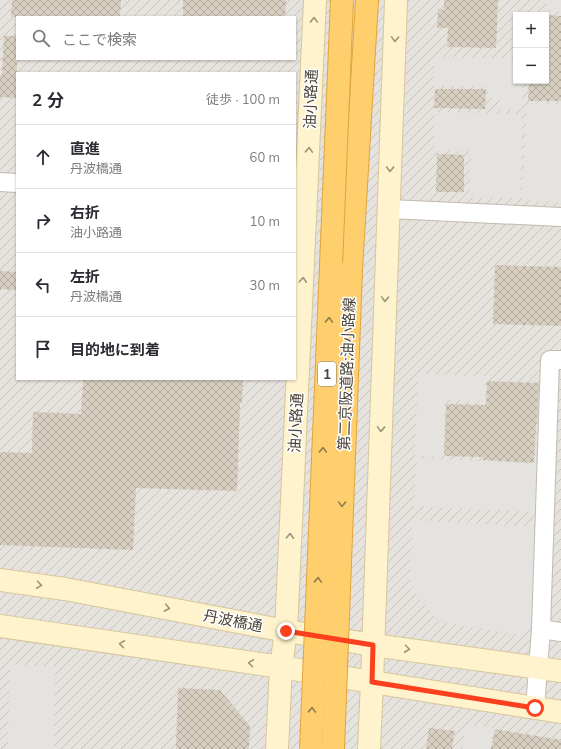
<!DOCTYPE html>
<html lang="ja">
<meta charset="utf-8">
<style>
:root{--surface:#fff;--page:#f2f2f3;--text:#2b2b33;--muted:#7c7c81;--line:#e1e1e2}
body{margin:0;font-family:Mulish,"Noto Sans JP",sans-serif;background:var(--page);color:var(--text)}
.controls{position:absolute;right:12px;top:12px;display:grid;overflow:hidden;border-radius:0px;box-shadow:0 1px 3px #0004}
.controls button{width:36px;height:36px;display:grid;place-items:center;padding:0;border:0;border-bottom:1px solid var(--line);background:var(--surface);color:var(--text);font:20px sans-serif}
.stop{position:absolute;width:12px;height:12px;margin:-9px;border:3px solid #fc3f1d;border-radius:50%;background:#fff}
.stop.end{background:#fc3f1d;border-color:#fff;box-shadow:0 1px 4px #0008}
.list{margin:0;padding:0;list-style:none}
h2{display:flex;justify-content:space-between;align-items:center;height:52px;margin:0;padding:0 16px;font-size:17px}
h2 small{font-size:13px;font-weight:400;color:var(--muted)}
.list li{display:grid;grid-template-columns:26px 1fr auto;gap:12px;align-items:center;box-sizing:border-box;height:64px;padding:0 16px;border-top:1px solid var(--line)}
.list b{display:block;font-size:15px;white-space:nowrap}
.list p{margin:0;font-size:13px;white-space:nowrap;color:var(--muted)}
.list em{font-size:13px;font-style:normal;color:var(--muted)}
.icon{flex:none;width:22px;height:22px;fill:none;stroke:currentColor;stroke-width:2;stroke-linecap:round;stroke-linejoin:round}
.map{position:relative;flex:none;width:561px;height:749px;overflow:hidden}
.search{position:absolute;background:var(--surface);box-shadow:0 1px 3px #0004;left:16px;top:16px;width:280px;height:44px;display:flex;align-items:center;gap:10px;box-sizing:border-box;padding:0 14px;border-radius:0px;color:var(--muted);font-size:15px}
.panel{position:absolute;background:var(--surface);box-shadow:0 1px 3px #0004;left:16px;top:72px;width:280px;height:308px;border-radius:0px}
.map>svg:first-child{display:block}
</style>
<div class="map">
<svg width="561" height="749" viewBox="0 0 561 749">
<defs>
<pattern id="industrial-furrows" width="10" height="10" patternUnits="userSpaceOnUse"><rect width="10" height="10" fill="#e6e2dd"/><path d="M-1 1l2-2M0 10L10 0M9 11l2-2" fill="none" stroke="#c7c3be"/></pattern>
<pattern id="building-cross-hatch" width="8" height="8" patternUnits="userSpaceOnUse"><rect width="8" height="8" fill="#d8cfc1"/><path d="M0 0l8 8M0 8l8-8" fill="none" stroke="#b1aa9e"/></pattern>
</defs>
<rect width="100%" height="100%" fill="#f6f3ec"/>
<!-- industrial -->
<path fill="url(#industrial-furrows)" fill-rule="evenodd" d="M0 0H561V749H0ZM516 15H546V81H516ZM17 17H295V59H17ZM17 73H295V379H17Z"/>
<!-- parking -->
<g fill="#e5e3e0">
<path d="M546 0H561V12L546 10Z"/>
<path d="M434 57 516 58V81H522V109H500V98H488V87L433 86Z"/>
<path d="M527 103 561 104V202L522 200Z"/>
<path d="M435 112 522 114 520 198 470 197 471 151H434Z"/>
<path d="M418 374 485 376 484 401 445 400 443 457 415 456Z"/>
<path d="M417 458 539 464 537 512 414 506Z"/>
<path d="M412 520 538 527 531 627 523 635 440 622 410 587Z"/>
<path d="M10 664 55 667 54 749H8Z"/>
<path d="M466 724 493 728 490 749H462Z"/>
</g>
<!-- building -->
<g fill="url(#building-cross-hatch)">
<path d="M12 0H121L120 17H11Z"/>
<path d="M183 0H286L285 17H183Z"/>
<path d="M444 0H498L496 48 447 47 448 28H437L438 9 444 10Z"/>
<path d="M546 15 561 16V101H528L529 81H546Z"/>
<path d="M4 36H17V98L0 97V75H2Z"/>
<path d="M435 89H486L485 109 434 108Z"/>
<path d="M437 154 464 155V192H436Z"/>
<path d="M495 265 561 267V326L493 324Z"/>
<path d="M0 271 17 272V290L0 289Z"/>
<path d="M83 379H243L242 403H240L237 491 136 488 133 550 0 545V452L32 453 33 412 81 414Z"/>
<path d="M487 381 539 383 537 424H536L534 463 483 460V457L444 456 446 404 486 405Z"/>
<path d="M178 688 220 690 250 726 249 749H176Z"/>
<path d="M429 728 455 731 452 749H426Z"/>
<path d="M495 729 561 740V749H491Z"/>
</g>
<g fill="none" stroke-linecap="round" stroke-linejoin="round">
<defs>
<g id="street">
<path d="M0 182 17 183"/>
<path d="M389 209 561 217"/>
<path d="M541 629 561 632"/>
<path d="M535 708 541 629 550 360H561"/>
</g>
<g id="secondary">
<path d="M0 580 65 589 286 631 373 645 561 671"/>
<path d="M0 626 281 667 372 682 561 712"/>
<path d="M277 749 281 667 286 631 315 0"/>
<path d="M369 749 372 682 396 0"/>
</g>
<path id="highway" d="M351 270 367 0"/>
</defs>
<!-- street casing -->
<use href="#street" stroke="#c2bbae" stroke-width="20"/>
<!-- secondary casing -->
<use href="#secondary" stroke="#d6c79b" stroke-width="24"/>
<!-- highway casing -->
<use href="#highway" stroke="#e0a43c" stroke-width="24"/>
<!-- street -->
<use href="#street" stroke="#fff" stroke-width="18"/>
<!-- secondary -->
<use href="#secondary" stroke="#fff3cd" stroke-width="22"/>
<!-- highway -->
<use href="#highway" stroke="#ffcf6e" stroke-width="22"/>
<defs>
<g id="highway-bridge">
<path d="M311 749 342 0"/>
<path d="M333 749 351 270"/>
</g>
</defs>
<!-- highway-bridge casing -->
<use href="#highway-bridge" stroke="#e0a43c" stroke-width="24" stroke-linecap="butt"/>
<!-- highway-bridge -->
<use href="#highway-bridge" stroke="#ffcf6e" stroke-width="22"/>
</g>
<!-- one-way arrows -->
<defs><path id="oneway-chevron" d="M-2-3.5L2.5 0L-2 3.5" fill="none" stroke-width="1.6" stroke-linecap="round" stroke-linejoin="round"/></defs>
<g stroke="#9c937c">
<use href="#oneway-chevron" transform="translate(314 20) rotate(-88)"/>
<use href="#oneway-chevron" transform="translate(395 39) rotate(92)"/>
<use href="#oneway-chevron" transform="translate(309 150) rotate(-88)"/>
<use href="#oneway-chevron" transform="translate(390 169) rotate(92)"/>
<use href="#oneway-chevron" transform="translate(303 280) rotate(-87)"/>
<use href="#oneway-chevron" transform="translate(385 299) rotate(92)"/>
<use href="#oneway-chevron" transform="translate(381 429) rotate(92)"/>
<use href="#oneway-chevron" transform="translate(290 536) rotate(-87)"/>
<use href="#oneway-chevron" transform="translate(39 585) rotate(8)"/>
<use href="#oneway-chevron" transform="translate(167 608) rotate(11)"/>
<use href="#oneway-chevron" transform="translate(122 644) rotate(-172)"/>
<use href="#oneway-chevron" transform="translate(407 649) rotate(7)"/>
<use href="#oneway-chevron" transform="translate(251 663) rotate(-172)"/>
</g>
<g stroke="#937c4e">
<use href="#oneway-chevron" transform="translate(329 320) rotate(-88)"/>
<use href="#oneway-chevron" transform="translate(323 450) rotate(-88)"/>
<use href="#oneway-chevron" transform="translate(342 504) rotate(92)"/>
<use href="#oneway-chevron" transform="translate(318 580) rotate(-88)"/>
<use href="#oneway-chevron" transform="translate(312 710) rotate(-88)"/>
</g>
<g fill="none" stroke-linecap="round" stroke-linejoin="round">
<!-- route -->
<path stroke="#fc3f1d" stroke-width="5" d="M286 631 373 645 372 682 535 708"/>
</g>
<g text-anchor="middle" stroke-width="3" stroke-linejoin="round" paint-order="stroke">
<!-- shield labels -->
<rect fill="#fff" stroke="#817c74" stroke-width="1" x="318" y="362" width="18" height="24" rx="3"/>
<g font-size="14" font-weight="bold" fill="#4b4439">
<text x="327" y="379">1</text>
</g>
<!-- street labels -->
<g font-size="15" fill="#4b4439" stroke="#fff">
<text transform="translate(311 99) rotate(-88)" y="5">油小路通</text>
<text transform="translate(347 374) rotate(-88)" y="5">第二京阪道路;油小路線</text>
<text transform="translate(296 423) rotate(-87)" y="5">油小路通</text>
<text transform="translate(233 621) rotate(11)" y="5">丹波橋通</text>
</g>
</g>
</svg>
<div class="controls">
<button>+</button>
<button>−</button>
</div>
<div class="stop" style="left:535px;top:708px"></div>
<div class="stop end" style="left:286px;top:631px"></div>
<div class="search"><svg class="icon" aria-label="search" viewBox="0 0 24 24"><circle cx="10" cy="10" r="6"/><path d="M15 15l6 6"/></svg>ここで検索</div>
<section class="panel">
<h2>2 分<small>徒歩 · 100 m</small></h2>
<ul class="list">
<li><svg class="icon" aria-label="ahead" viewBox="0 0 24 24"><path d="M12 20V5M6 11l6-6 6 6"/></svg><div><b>直進</b><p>丹波橋通</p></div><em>60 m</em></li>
<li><svg class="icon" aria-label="right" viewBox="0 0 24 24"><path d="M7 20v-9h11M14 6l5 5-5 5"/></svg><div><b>右折</b><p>油小路通</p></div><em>10 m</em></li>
<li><svg class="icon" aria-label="left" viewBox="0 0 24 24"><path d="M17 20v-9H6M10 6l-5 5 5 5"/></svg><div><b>左折</b><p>丹波橋通</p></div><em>30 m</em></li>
<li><svg class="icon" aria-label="arrive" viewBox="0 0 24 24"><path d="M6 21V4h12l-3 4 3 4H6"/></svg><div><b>目的地に到着</b></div></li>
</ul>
</section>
</div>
